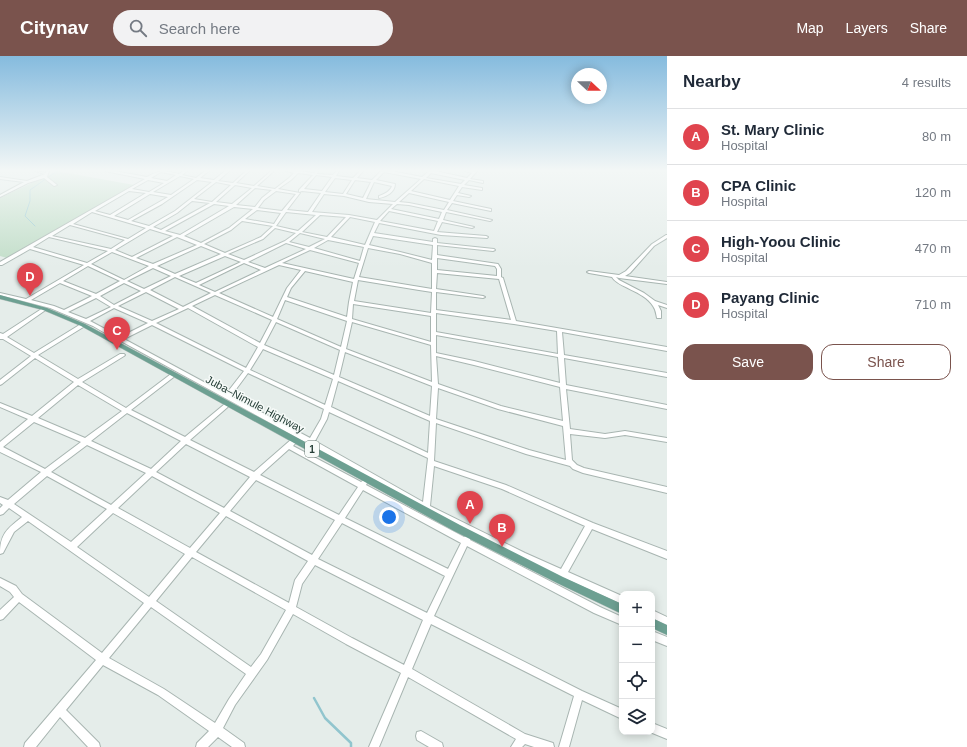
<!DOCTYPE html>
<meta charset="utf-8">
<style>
:root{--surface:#fff;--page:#f2f2f3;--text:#1f2937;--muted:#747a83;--line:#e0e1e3;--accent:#7a534d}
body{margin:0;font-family:Arial,sans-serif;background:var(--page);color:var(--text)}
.controls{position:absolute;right:12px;bottom:12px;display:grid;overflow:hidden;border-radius:8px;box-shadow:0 2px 10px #0003}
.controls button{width:36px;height:36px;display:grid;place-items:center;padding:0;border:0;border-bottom:1px solid var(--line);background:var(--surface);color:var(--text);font:20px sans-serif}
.compass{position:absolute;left:571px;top:12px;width:36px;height:36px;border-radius:50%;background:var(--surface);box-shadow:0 2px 10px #0003;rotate:112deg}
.you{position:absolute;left:389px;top:461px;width:14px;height:14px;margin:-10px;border:3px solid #fff;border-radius:50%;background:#1a73e8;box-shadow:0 0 0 6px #1a73e833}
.badge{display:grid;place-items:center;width:26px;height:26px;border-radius:50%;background:var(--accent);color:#fff;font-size:13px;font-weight:700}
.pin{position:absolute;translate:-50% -33px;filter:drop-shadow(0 1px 2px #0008)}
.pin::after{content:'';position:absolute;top:21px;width:14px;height:12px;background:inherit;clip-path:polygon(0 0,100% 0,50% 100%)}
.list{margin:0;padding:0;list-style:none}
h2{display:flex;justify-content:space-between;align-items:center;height:52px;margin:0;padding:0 16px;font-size:17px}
h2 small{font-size:13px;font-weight:400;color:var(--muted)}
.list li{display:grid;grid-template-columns:26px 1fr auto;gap:12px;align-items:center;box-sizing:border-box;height:56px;padding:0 16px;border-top:1px solid var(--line)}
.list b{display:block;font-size:15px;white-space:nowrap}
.list p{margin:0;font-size:13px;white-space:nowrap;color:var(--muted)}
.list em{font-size:13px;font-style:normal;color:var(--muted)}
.actions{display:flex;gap:8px;padding:12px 16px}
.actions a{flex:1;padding:9px 0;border:1px solid var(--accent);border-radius:12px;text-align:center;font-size:14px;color:var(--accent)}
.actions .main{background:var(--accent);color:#fff}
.icon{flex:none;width:22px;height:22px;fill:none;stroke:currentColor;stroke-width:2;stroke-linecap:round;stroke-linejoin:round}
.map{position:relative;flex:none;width:667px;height:691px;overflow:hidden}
header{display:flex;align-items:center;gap:24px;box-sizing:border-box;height:56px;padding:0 20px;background:var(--accent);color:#fff}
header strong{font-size:19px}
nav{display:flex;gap:22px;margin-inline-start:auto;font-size:14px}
.search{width:280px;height:36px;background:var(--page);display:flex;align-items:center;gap:10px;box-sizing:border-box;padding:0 14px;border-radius:22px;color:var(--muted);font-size:15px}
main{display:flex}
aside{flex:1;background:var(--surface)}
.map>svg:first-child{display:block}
</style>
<header>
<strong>Citynav</strong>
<div class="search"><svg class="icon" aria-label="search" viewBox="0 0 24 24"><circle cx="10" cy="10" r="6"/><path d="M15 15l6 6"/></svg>Search here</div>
<nav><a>Map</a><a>Layers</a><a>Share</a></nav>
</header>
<main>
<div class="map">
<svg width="667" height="691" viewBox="0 0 667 691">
<rect width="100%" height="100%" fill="#e5edea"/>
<!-- green -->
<path fill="#c0ddc7" d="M57 115 134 129 7 202 0 200V142Z"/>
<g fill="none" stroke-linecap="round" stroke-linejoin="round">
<!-- stream-far1 -->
<path stroke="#91c5ce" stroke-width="1" d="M35 170 25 160 30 145V134L57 115"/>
<!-- stream -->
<path stroke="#91c5ce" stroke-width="2.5" d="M314 642 325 662 351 687V691"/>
<defs>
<g id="minor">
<path d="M35 115 46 117V115H49L47 121 57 129 54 130 44 122 28 127 0 141V139L24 126 0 123V121L27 125 45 118Z"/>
<path d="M105 115H114L147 121C162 113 163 115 179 118L183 115H187L182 119 196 122 205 115H209L200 122 214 124 225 115H229L218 125 233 127 246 115H249L236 127 254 130 271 115H274L257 130 275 133 289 122 294 117 286 115H299L314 117 316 115H318L317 118 333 119 336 115H339L336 120 353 122 360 115H363L357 122 372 124 381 115H391L422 121 428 116 427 115H435L467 122 472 117 465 115H477L470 123 483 125V127L469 124 464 129 482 132V134L462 131 458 137 471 140 469 141 457 139 453 145 491 153V155L452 147 447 154 492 164 490 165 446 156 443 164 474 171 472 172 442 166 437 176 486 180 488 181 487 182 441 179 379 167 374 177 433 186V183L435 182 437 183V187L494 193 495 194 493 195 437 189V199L498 208 501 213V221L503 222 516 265 667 291V295L562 276 564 299 667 317V321L564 302 566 329 667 349V353L566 333 570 373 605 378 625 375 667 382V386L625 379 605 382 570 378 572 404 577 409 584 412 667 431V437L583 417 573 413 570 410 526 398 436 367 434 405 506 429 593 467 667 495V503L592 473 568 516 622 540V548L564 522 562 523 559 522 558 519 519 501 428 455H423L422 453 312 390H308L307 388V387L119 284H117L93 270 50 252 0 239V237L26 243 84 209 30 193 2 209H0V206L145 123ZM161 116 176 119 167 125 151 122ZM384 116 421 123 395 146 366 143 374 126 392 130C390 136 384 138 379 140V142C386 141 395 136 395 128L376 124ZM298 117 313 119 299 134V136L302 135 321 137 308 156 287 154 300 137 278 133 291 124ZM431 117 465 124 461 128 426 122ZM316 119 332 121 322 135 304 133ZM180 120 194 123 171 139 153 136ZM335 122 352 124 343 138 325 136ZM424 123 459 130 450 144 411 135ZM148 124 164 127 149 136 132 133ZM197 124 212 126 175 155 149 170 131 165 162 148ZM355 124 371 126 363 142 346 138ZM216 126 231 129 212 146 194 143ZM235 129 252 132 232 148 216 146ZM255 132 272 134 262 142 255 151 236 149ZM129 135 146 137 110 159 95 155ZM276 135 296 138 282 155 258 152 264 144ZM409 137 449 146 444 154 409 147 399 146ZM150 138 168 141 128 164 114 160ZM324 138 344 140 369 146 393 148 377 164 349 159 312 156ZM192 145 210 147 161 174 153 171 177 157ZM214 148 229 150 180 179 165 175ZM397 148 409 149 442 156 439 163 391 153ZM234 151 253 153 229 172 201 187 184 180ZM257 154 281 157 274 168 245 163ZM389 155 438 165 434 175 380 165ZM92 156 146 172 128 183 73 168ZM286 156 316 159 298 175 276 170ZM320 159 346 161 327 181 302 176ZM350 161 375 166 365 189 331 181ZM242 165 273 170 261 181 225 197 204 188 231 174ZM70 169 125 184 111 193 52 180ZM275 172 296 177 285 185 244 204 228 198 263 183ZM150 173 173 180 132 201 115 194ZM300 177 325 183 309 191 289 186ZM373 180 433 189 432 204 400 196 369 189ZM49 181 108 195 87 207 33 191ZM177 181 197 189 153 208 136 202ZM328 184 364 191 360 205 314 192ZM286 187 306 193 265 212 248 206ZM201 190 221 198 175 218 157 210ZM368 192 400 198 432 207V233L359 221ZM310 194 359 207 354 223 282 207ZM112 196 149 210 124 224 91 208ZM225 200 241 206 196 227 179 220ZM437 202 495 210 497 213V220L437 214ZM244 207 261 214 215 236 199 229ZM279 209 301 214 287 232 273 261 219 237ZM88 210 120 225 96 238 63 225ZM153 212 171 220 144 233 127 225ZM305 215 353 226 349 246 347 261 287 241 291 232ZM437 217 499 223 511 264 436 254V236L483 242 485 241 483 240 436 233ZM175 221 211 237 183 251 150 234ZM358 224 419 234 432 236 431 257 354 245ZM60 227 92 240 64 254 54 250 31 244ZM124 227 141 235 114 249 100 240ZM146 236 179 253 152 265 118 250ZM215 239 272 264 260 287 192 250ZM96 242 111 251 86 263 68 256ZM285 244 347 265 341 291 277 263ZM353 248 431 260V286L352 263ZM114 252 148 267 120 281 90 265ZM188 252 258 291 246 312 156 267ZM436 257 514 268 557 275 558 298 436 276ZM276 266 340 294 334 319 264 289ZM352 266 431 289 432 326 346 293ZM152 269 244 315 226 338 124 283ZM436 279 558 301 560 327 474 305 436 297ZM263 293 333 323 325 349 250 314ZM345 296 432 330 430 360 339 321ZM436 300 474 309 560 331 563 365 501 350 438 328ZM248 317 324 353 321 363 310 382 231 340ZM338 325 430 365 428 397 331 351ZM438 332 498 353 563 370 566 404 529 394 436 363ZM329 356 428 402 423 446 315 385 327 363ZM434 410 502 433 585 470 561 513 525 497 430 450Z"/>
<path d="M666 179H667V182L654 190 630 217 625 220 667 226V228L619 222 616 221 619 224 644 237 655 245 667 249V252L658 249 661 255V262H657C656 258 656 254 653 250 644 235 617 231 612 221L589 217 587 216 589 215 619 219 626 215 652 188Z"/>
<path d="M43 252H47V253L7 281 34 297 81 268H85V270L38 299 78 323 120 298H124L125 299 124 300 82 326 126 352 171 318H175L176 319 175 320 131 354 185 381 226 347H230L231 348 230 349 190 384 254 416 293 382H297L298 384 293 390 361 426 364 424 366 425 367 427 366 429 464 481 467 480 470 481V484L600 551 622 561V569L594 557 467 490 434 560 582 635 622 653V663L582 644 569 691H559L574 640 431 568 412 613 525 678 553 687 554 691H534L525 688 522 691H511L516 683 408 621 379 691H369L401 617 346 588 293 558 267 604 235 649 223 672 244 687 245 691H232L218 681 208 691H196L197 687 209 675 158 639 103 609 66 654 99 687 100 691H88L60 661 36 691H24L25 687 96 604 19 546 3 563 0 564V554L14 541 10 536 0 530V522L16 530 22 538 102 597 144 547 28 465 14 476 3 497 0 498C0 478 7 473 22 461L9 452 3 458 0 459V452L3 449 0 447V441L8 444 41 416 0 396V386L28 363 0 351V347L32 360 74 326 35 302 2 328 0 329V324L31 300 3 283H0V277L3 278ZM78 329 122 355 85 382 38 362ZM127 357 181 385 151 413 91 385ZM34 366 81 386 45 413 3 391ZM186 388 250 421 224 452 156 416ZM87 389 146 417 111 449 51 416ZM289 393 358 431 339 459 260 419ZM47 420 107 453 71 486 14 448ZM152 420 220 457 190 492 118 452ZM256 424 335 464 312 499 230 455ZM363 434 461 487 448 513 345 462ZM113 457 185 498 149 541 77 491ZM226 460 308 505 295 524 289 547 196 496ZM342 467 445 520 427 557 318 503ZM192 501 286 554 261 598 251 611 156 545ZM315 509 423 564 404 609 352 582 296 551 302 528ZM151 551 246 618 229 643 215 667 164 633 109 602Z"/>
<path d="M652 554 667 561V569L652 562Z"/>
<path d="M652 575 667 581V590L652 584Z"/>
<path d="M652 667 667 673V683L650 676H652Z"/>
<path d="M421 675 442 687 443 691H429L417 684 416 680 417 676Z"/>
</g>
<g id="major">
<path d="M0 239 47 252 85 268 460 469 563 521 622 548V558L557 527 454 475 81 270 43 254 0 243Z"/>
<path d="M652 562 667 569V579L652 572Z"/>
</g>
</defs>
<!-- minor casing -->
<use href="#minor" stroke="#a8b5b1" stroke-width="2"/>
<!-- major casing -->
<use href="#major" stroke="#c2c9c7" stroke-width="1"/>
<!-- minor -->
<use href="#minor" fill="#fff" fill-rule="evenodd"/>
<!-- major -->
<use href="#major" fill="#6da092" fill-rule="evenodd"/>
</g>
<!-- sky -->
<linearGradient id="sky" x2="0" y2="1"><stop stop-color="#85bbde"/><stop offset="0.54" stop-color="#f3f7f6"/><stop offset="1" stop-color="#f3f7f6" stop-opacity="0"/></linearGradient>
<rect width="667" height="212" fill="url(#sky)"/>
<g text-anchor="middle" stroke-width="3" stroke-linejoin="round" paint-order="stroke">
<!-- shield labels -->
<rect fill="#f6faf8" stroke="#647671" stroke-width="1" x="305" y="385" width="14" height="16" rx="3"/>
<g font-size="10" font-weight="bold" fill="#253e37">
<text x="312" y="397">1</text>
</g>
<!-- street labels -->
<g font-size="11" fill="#253e37" stroke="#f6faf8">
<text transform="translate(255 348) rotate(28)" y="4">Juba–Nimule Highway</text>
</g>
</g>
</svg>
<div class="controls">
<button>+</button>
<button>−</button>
<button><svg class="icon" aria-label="locate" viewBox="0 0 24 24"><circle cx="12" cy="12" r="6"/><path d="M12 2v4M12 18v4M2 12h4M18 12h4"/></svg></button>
<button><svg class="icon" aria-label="layers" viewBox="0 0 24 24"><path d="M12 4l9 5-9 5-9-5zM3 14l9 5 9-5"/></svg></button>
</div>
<svg class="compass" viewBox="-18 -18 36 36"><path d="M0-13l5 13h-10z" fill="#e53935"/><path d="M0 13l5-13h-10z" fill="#747a83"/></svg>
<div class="you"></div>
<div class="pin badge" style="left:470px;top:468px;background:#e0444e">A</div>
<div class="pin badge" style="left:502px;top:491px;background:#e0444e">B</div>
<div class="pin badge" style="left:117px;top:294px;background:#e0444e">C</div>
<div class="pin badge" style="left:30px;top:240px;background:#e0444e">D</div>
</div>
<aside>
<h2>Nearby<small>4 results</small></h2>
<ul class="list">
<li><span class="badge" style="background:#e0444e">A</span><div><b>St. Mary Clinic</b><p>Hospital</p></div><em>80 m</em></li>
<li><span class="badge" style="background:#e0444e">B</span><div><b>CPA Clinic</b><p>Hospital</p></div><em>120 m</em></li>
<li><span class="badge" style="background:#e0444e">C</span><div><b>High-Yoou Clinic</b><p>Hospital</p></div><em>470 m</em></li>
<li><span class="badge" style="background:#e0444e">D</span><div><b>Payang Clinic</b><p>Hospital</p></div><em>710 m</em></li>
</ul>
<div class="actions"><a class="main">Save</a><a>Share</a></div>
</aside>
</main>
